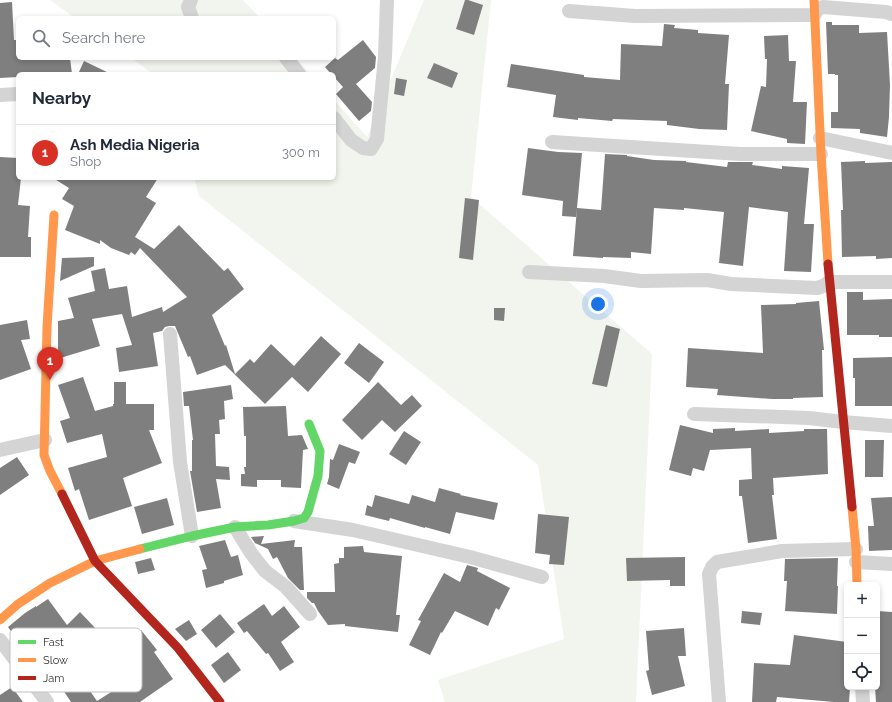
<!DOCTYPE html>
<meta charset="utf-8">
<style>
:root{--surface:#fff;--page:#f6f6f7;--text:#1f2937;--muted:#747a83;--line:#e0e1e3;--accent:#d93025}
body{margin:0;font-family:Raleway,sans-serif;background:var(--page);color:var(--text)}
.controls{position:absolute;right:12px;bottom:12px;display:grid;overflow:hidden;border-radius:6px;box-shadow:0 2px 6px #0003}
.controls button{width:36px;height:36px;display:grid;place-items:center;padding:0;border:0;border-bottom:1px solid var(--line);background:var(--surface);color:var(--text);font:20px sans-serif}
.you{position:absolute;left:598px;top:304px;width:14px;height:14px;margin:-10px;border:3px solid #fff;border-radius:50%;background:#1a73e8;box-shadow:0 0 0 6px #1a73e833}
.badge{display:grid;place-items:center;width:26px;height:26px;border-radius:50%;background:var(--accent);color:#fff;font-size:13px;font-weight:700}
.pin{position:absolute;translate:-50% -33px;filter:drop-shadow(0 1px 2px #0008)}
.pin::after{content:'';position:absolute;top:21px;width:14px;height:12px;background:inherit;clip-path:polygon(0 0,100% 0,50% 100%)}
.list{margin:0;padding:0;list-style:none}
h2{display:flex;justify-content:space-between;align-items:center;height:52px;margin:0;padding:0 16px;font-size:17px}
h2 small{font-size:13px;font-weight:400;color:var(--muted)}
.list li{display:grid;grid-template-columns:26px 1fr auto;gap:12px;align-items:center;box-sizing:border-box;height:56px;padding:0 16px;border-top:1px solid var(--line)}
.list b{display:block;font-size:15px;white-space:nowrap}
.list p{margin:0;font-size:13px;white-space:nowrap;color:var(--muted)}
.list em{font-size:13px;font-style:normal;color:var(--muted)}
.icon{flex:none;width:22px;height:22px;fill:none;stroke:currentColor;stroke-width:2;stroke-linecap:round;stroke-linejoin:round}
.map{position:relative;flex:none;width:892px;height:702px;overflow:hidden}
.search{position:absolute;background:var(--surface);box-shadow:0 2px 6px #0003;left:16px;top:16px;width:320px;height:44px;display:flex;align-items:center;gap:10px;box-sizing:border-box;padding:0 14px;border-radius:6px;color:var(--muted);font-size:15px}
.panel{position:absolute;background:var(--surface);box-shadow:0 2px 6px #0003;left:16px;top:72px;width:320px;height:108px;border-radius:6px}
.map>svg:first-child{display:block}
</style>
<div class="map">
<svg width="892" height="702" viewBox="0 0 892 702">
<rect width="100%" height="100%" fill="#fff"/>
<!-- green -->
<g fill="#f2f5ed">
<path d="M50 0H243L260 18H75Z"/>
<path d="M424 0H491L471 197 652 354 636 702H445L438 680 564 639 538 465 199 196 194 178H334V100L367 137Z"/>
<path d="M131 58H296L310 74H153Z"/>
</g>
<!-- building -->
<g fill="#7f7f7f">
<path d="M465 0H468L483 5 474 35 456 29Z"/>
<path d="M12 2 14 40H18V58H70L72 74H18V77L0 78V3Z"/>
<path d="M826 22H832V25H859V33L887 32 890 85 889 116V117L887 137 860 133V129L831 128V112H838V75H835V74H828Z"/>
<path d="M664 24 675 25 674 28 698 30V33L729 35 725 84H729L727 130 699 129 667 125V121L613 119 612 121 578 118V120L553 117 556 95 507 87 511 64 584 75V77L620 80 621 44 662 46Z"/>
<path d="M788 35 789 61H796L793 102H807L805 144 787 143V139L751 131 761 86 766 87 767 59H765L764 36Z"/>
<path d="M363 40 376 57 375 68 356 84 372 102 371 111 359 121 336 94 343 87 334 77V74H331L325 67 335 58 338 60Z"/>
<path d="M84 61 111 74H78Z"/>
<path d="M434 63 458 73 452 88 427 78Z"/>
<path d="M396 78 407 80 404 96 394 94Z"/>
<path d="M528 148 558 152 582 153 577 208 601 210 605 154 627 155V156L654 160 686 161V162L727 167 728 162H753L752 165 782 169V166L809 168 804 224H814L811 272 784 271 788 212 749 207 743 266 719 263 724 212 684 208V210L654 208 651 254 631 252V258L603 257V258L573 256 577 208 576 217 562 216 563 201 522 195Z"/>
<path d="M0 157 18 158V178H21L18 205 30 206 28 237H31V257H0Z"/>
<path d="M865 161V163L892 162V258L876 259V256L842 257 841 210H843L841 162Z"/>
<path d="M53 178H158L146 197 156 203 135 237 154 249 179 225 224 271 228 268 244 289 212 315 225 346 226 345 235 374 250 359 254 363 271 344 294 366 321 336 341 354 308 392 292 377 265 404 225 365 197 375 190 356 188 357 175 326H169L165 327 162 331 153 333 158 366 119 372 116 348 132 345 122 314 92 319 100 346 60 358 58 349V321L74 318 68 298 95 291 91 271 105 268 109 289 127 286 132 317 162 307 163 312 187 297 140 248 135 255 131 252 129 255 111 248 100 240V244L65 230 74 206 62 199 69 188Z"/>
<path d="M465 198 479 200 473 260 459 258Z"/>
<path d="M94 257V266L60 281 62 258Z"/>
<path d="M847 292H863V300L892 299V337H879V335H847Z"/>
<path d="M819 301 824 350H822L823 397 793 398V399H772L717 395 718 389 686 387 688 348 763 353 761 305 796 304V303Z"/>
<path d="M494 308H505L504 321 494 320Z"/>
<path d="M27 320 30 339 21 340 31 369 0 380V325Z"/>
<path d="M606 325 620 329 607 387 592 384Z"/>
<path d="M359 343 384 362 369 383 344 363Z"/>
<path d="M892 357V406H855V378H853V358Z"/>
<path d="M83 377 95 411 113 406V404H114V382H126V404H154V430H149L162 463 123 478 132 506 89 520 79 489 75 491 68 468 107 457 102 434 67 443 60 421 70 418 58 385Z"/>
<path d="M378 382 401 405 412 395 422 406 395 432 382 420 362 440 342 420Z"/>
<path d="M231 385 233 399 224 401 225 419 219 420 220 434H215L216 466 229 467 230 480 216 479 221 508 197 512 190 471H192V440H193L189 406H184L183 392Z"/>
<path d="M286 406 288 436 302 435 308 449 303 450 301 488 281 487V480H257V487L241 486V474H245L244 467H246V436H244L243 407Z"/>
<path d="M680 425 713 433V429L735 428V431L769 429V433L804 431V429H827L828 474 773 478 774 495H772L777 539 748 543 742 496H739V480L752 479 751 448 710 450 704 471 693 468 691 476 669 470Z"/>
<path d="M404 431 421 442 406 465 389 454Z"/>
<path d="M865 440H884L883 477H865Z"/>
<path d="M339 444 360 452 355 464 349 462 339 489 327 484 329 477 330 459 333 460Z"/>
<path d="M17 457 29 475 0 495V468Z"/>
<path d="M439 488 461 494 460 495 498 503 494 520 456 512 450 534 425 527V528L390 518 389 521 365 515 367 505 372 507 375 495 409 504 412 495 435 502Z"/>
<path d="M892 497V550L869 551 868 526H874L871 498Z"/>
<path d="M167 498 174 525 142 534 134 507Z"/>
<path d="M538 514 569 517 564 565 549 564 550 555 535 553Z"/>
<path d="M264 536 261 544 295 540 294 547H302L304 590H300L288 578 277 557 273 559 268 549 255 543 251 537Z"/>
<path d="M225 540 231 557 238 555 243 575 224 581V583L206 588 202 570 207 569 199 546Z"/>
<path d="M363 546 364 552 402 556 396 615H400L398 632 345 626V624L328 625 318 611 314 603H312L307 598V592H335L334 564 339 563V558H344V547Z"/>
<path d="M685 557V586H670V580L627 581 626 558Z"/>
<path d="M151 558 155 570 138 574 135 562Z"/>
<path d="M838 558 837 586H838L837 614 785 611 787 581H784L785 559Z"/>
<path d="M467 565 478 568 477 571 510 588 499 610 496 608 488 626 455 611 442 633 441 632 430 655 409 645 421 621 418 620 444 573 460 582Z"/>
<path d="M48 599 67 625 80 612 98 631 83 644 94 659 76 671 97 701 124 684 106 661 126 644 125 642 141 630 157 650 154 652 173 679 140 702H71L59 684 54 687 38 665 35 667 8 627 25 613 36 606V607Z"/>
<path d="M264 604 272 616 284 606 300 627 281 642 294 662 280 671 268 653 266 654 247 631 244 633 237 623Z"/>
<path d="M742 611 762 613 760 625 741 623Z"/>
<path d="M877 611 892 612V702H876L875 687H877Z"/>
<path d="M220 614 235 632 216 648 201 630Z"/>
<path d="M189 620 197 634 186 641 175 629Z"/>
<path d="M684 628 686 656H678L685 686 652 695 646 671 649 670 646 631Z"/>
<path d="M794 635 847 642V687H850L849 702H834L777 697 776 702H752L754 663 790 665Z"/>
<path d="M228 652 241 670 224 683 211 665Z"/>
<path d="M12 687 23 702H0V695Z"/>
</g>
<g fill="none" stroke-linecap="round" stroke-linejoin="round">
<!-- street -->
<g stroke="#d4d4d4" stroke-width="14">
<path d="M191 0 188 7 192 18"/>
<path d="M569 11 635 16 814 15 818 9 823 7 886 12 892 14"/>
<path d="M286 58 299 74"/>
<path d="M0 95 18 94"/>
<path d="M334 118 351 140 363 148 371 149 377 139 385 57 387 0"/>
<path d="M820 138 892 153"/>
<path d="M552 142 740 154H821"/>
<path d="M529 272 604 276 641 281 707 280 731 284 817 288 823 286 829 282H892"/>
<path d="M170 334 180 462 192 536"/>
<path d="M694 414 809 418 843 422 892 426"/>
<path d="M0 450 45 440"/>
<path d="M294 521 353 530 470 557 542 577"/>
<path d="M235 527 251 553 265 571 286 587 310 614"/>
<path d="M856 562 892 564"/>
<path d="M0 640 47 702"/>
<path d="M862 687 863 702"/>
<path d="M719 702 709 574 712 567 717 562 782 551 856 549"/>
</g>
<!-- fast -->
<path stroke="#63d668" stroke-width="9" d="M140 549 192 536 235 527 268 525 294 521 304 518 308 512 318 476 320 451 309 424"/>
<!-- slow -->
<g stroke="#ff974d" stroke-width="9">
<path d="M814 0 821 154 828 264"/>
<path d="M54 215 47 327 44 455 50 471 62 494"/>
<path d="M852 507 856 549 857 585"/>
<path d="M0 620 18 604 50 583 95 561 140 549"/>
</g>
<!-- jam -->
<g stroke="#b3261e" stroke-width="9">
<path d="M828 264 852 507"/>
<path d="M62 494 95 561 178 648 220 702"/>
</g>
</g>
<!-- legend -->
<rect x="10" y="628" width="132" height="64" rx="6" fill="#fff" stroke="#c1c1c1" stroke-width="1"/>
<rect x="18" y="640" width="18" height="4" fill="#63d668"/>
<rect x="18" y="658" width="18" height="4" fill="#ff974d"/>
<rect x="18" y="676" width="18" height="4" fill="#b3261e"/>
<g font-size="11" fill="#303030">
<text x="43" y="646">Fast</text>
<text x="43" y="664">Slow</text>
<text x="43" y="682">Jam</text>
</g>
</svg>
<div class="controls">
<button>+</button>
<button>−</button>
<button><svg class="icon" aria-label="locate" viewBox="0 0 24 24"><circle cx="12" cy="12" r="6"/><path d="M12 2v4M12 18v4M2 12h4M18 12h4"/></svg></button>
</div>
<div class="you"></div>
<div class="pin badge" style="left:50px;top:380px">1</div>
<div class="search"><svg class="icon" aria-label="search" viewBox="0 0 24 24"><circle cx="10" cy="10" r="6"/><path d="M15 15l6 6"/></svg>Search here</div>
<section class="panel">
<h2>Nearby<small></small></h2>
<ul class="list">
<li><span class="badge">1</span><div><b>Ash Media Nigeria</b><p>Shop</p></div><em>300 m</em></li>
</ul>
</section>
</div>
